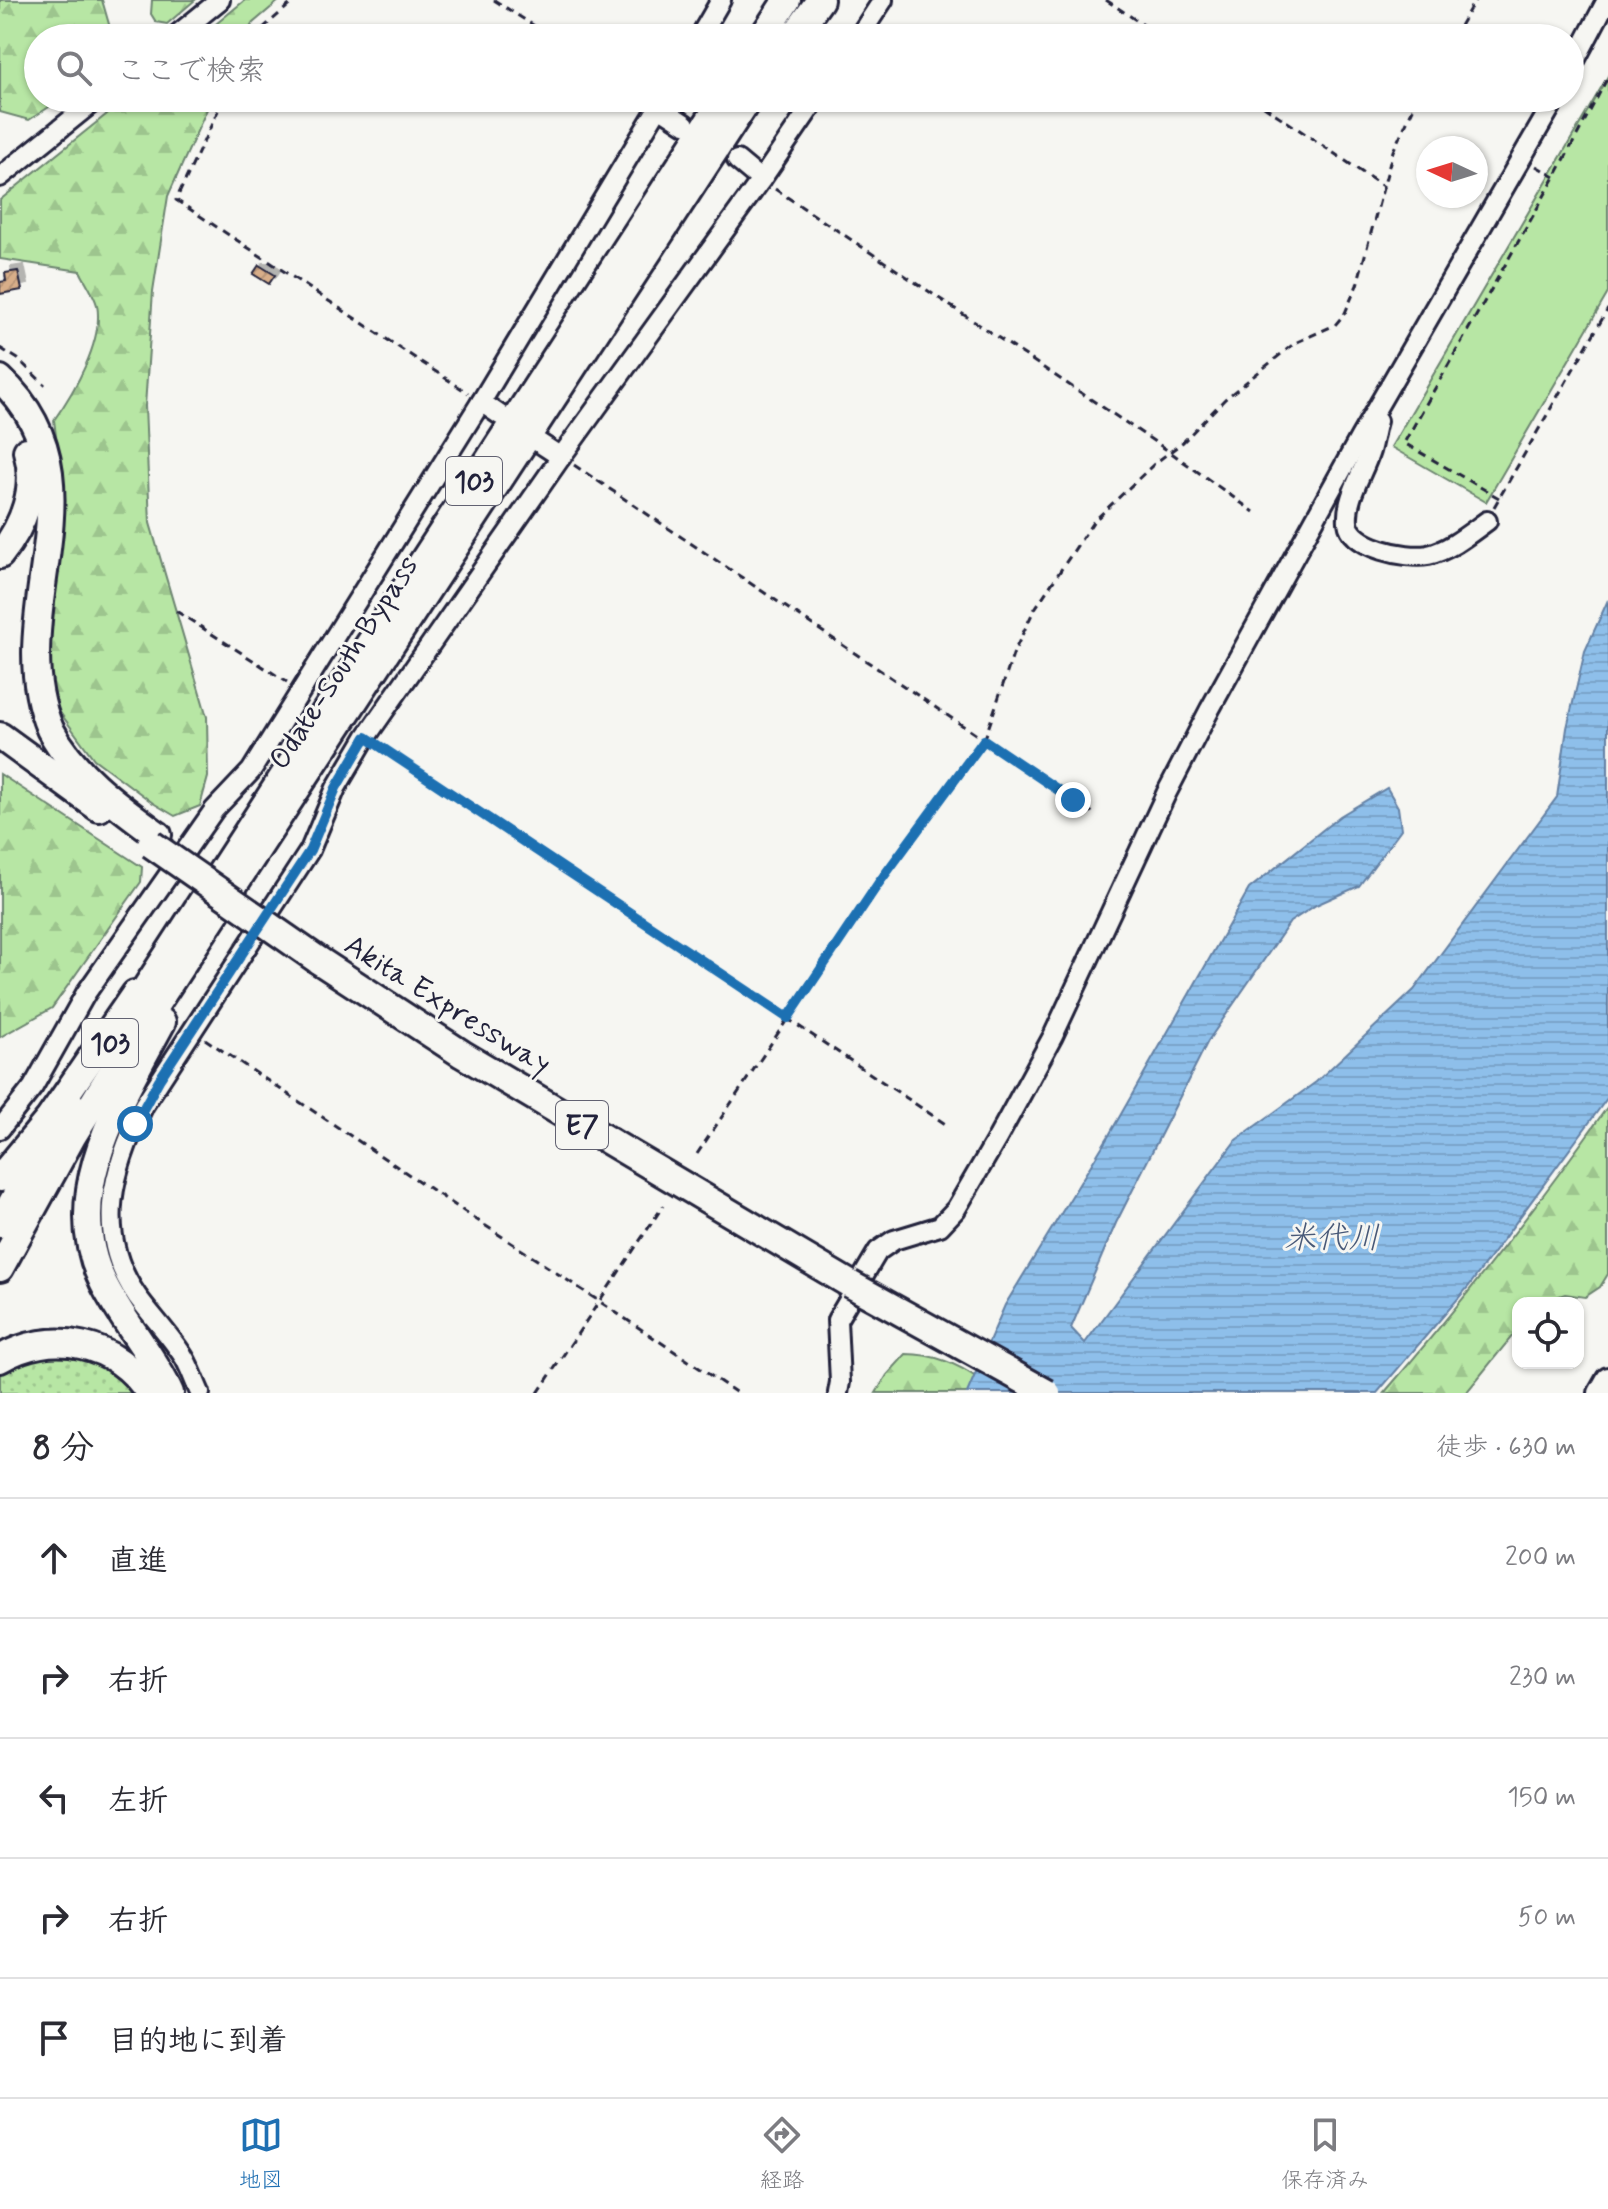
<!DOCTYPE html>
<html lang="ja">
<meta charset="utf-8">
<style>
:root{--surface:#fff;--page:#f7f7f7;--text:#2b2b33;--muted:#7c7c81;--line:#e1e1e2;--accent:#1f6fb2}
body{margin:0;font-family:Mynerve,"Klee One",sans-serif;background:var(--page);color:var(--text)}
.controls{position:absolute;right:24px;bottom:24px;display:grid;overflow:hidden;border-radius:16px;box-shadow:0 2px 6px #0004}
.controls button{width:72px;height:72px;display:grid;place-items:center;padding:0;border:0;border-bottom:2px solid var(--line);background:var(--surface);color:var(--text);font:40px sans-serif}
.compass{position:absolute;left:1416px;top:136px;width:72px;height:72px;border-radius:50%;background:var(--surface);box-shadow:0 2px 6px #0004;rotate:274deg}
.stop{position:absolute;width:24px;height:24px;margin:-18px;border:6px solid #1f6fb2;border-radius:50%;background:#fff}
.stop.end{background:#1f6fb2;border-color:#fff;box-shadow:0 2px 8px #0008}
.list{margin:0;padding:0;list-style:none}
h2{display:flex;justify-content:space-between;align-items:center;height:104px;margin:0;padding:0 32px;font-size:34px}
h2 small{font-size:26px;font-weight:400;color:var(--muted)}
.list li{display:grid;grid-template-columns:52px 1fr auto;gap:24px;align-items:center;box-sizing:border-box;height:120px;padding:0 32px;border-top:2px solid var(--line)}
.list b{display:block;font-size:30px;white-space:nowrap}
.list em{font-size:26px;font-style:normal;color:var(--muted)}
.icon{flex:none;width:44px;height:44px;fill:none;stroke:currentColor;stroke-width:2;stroke-linecap:round;stroke-linejoin:round}
.map{position:relative;flex:none;width:1608px;height:1393px;overflow:hidden}
.search{position:absolute;background:var(--surface);box-shadow:0 2px 6px #0004;left:24px;right:24px;top:24px;height:88px;display:flex;align-items:center;gap:20px;box-sizing:border-box;padding:0 28px;border-radius:44px;color:var(--muted);font-size:30px}
.sheet{height:704px;background:var(--surface)}
nav{display:flex;justify-content:space-around;align-items:center;box-sizing:border-box;height:112px;border-top:2px solid var(--line);background:var(--surface);font-size:22px;color:var(--muted)}
nav a{display:grid;justify-items:center;gap:4px}
nav .on{color:var(--accent)}
.map>svg:first-child{display:block}
</style>
<div class="map">
<svg width="1608" height="1393" viewBox="0 0 1608 1393">
<defs>
<pattern id="grass-dots" width="8" height="8" patternUnits="userSpaceOnUse" patternTransform="scale(2)"><rect width="8" height="8" fill="#b7e6a4"/><path d="M2 2h.1M6 6h.1" fill="none" stroke="#9dc58e" stroke-width="1.8" stroke-linecap="round"/></pattern>
<pattern id="forest-firs" width="22" height="20" patternUnits="userSpaceOnUse" patternTransform="scale(2)"><rect width="22" height="20" fill="#b7e6a4"/><path d="M5 1l3.5 6h-7zM16 11l3.5 6h-7z" fill="#9dc58e"/></pattern>
<pattern id="water-rules" width="6" height="5" patternUnits="userSpaceOnUse" patternTransform="scale(2)"><rect width="6" height="5" fill="#8ebfea"/><path d="M0 2.5h6" fill="none" stroke="#7aa4ca"/></pattern>
<pattern id="building-hatch" width="6" height="6" patternUnits="userSpaceOnUse" patternTransform="scale(2)"><rect width="6" height="6" fill="#d8ae89"/><path d="M-1 1l2-2M0 6l6-6M5 7l2-2" fill="none" stroke="#b99577"/></pattern>
<filter id="shadow"><feDropShadow dx="6" dy="-6" stdDeviation="0" flood-color="#0004"/></filter>
</defs>
<rect width="100%" height="100%" fill="#f6f6f2"/>
<filter id="ink" filterUnits="userSpaceOnUse"><feTurbulence type="fractalNoise" baseFrequency=".0125" numOctaves="2"/><feDisplacementMap in="SourceGraphic" scale="16" xChannelSelector="R" yChannelSelector="G"/><feConvolveMatrix kernelMatrix="1 2 1 2 8 2 1 2 1" color-interpolation-filters="sRGB"/></filter>
<g filter="url(#ink)">
<!-- grass -->
<path fill="url(#grass-dots)" stroke="#6c8470" stroke-width="2" d="M76 1354 105 1365 137 1393H0V1372L27 1358Z"/>
<!-- forest -->
<g fill="url(#forest-firs)" stroke="#6c8470" stroke-width="2">
<path d="M0 0H102L113 38H38V98H63L29 120 0 112Z"/>
<path d="M152 0H195L167 24 156 22 151 14Z"/>
<path d="M245 0H280L253 23 244 38H199Z"/>
<path d="M127 98H212L168 196 153 291 145 406 150 523 207 717 208 777 200 806 175 816 153 803 94 759 56 707 46 667 61 476 54 420C74 392 104 340 97 305 94 294 85 281 80 271L0 259V200Z"/>
<path d="M0 774 142 867 141 882 52 1008 0 1037Z"/>
<path d="M1608 1106V1274L1600 1287 1585 1297 1565 1294 1539 1303H1518V1329L1466 1393H1384C1464 1301 1537 1206 1608 1106Z"/>
<path d="M906 1354C934 1354 957 1363 980 1380L975 1393H876L887 1375Z"/>
</g>
<!-- park -->
<path fill="#b7e6a4" stroke="#6c8470" stroke-width="2" d="M1608 76V293L1486 502 1391 447Z"/>
<!-- water -->
<path fill="url(#water-rules)" stroke="#6380a4" stroke-width="2" d="M1608 600V1097L1469 1286 1377 1393H967L1005 1305 1108 1137 1249 889 1340 816 1387 788 1398 807 1401 829 1359 886 1316 905 1290 922 1208 1041 1116 1223 1071 1328 1085 1343 1236 1140 1316 1082 1414 990 1557 797 1567 728 1585 651Z"/>
<!-- building -->
<g fill="url(#building-hatch)" stroke="#22223b" stroke-width="2" filter="url(#shadow)">
<path d="M259 265 275 275 269 284 253 274Z"/>
<path d="M18 271 22 290 0 294V282L6 281 5 273Z"/>
</g>
<g fill="none" stroke-linecap="round" stroke-linejoin="round">
<defs>
<g id="minor">
<path d="M173 38 220 0"/>
<path d="M699 38 721 0"/>
<path d="M858 38 883 0"/>
<path d="M1570 70 1607 0"/>
<path d="M659 107 685 124"/>
<path d="M737 160 761 180"/>
<path d="M0 177 98 98"/>
<path d="M481 402 500 415"/>
<path d="M1377 421C1374 431 1373 441 1370 451 1363 474 1346 497 1348 522 1351 548 1407 559 1428 555 1450 550 1469 534 1487 521"/>
<path d="M538 442 561 457"/>
<path d="M0 1129 33 1087 86 993 214 810 251 771 481 402 664 98"/>
<path d="M200 1393C195 1382 191 1370 185 1359 172 1337 152 1317 137 1296 93 1232 113 1169 144 1105L310 850 336 788 366 737 561 457 761 180 817 98"/>
<path d="M838 1393 840 1382 837 1320 878 1251 894 1240 940 1226 956 1209 998 1137 1053 1036 1166 794 1210 709 1360 437 1556 98"/>
</g>
<path id="major" d="M1600 1393 1608 1379"/>
<g id="highway">
<path d="M762 38 787 0"/>
<path d="M793 38 820 0"/>
<path d="M0 379C109 480 0 612 50 729 74 775 117 805 158 835"/>
<path d="M0 555C24 525 38 488 27 451"/>
<path d="M0 736 99 808"/>
<path d="M318 960 462 1054 850 1284"/>
<path d="M131 1011 724 98"/>
<path d="M162 1022C121 1099 59 1193 103 1282 122 1321 152 1353 170 1393"/>
<path d="M0 1178 49 1119 135 994"/>
<path d="M0 1224 35 1162 71 1104"/>
<path d="M0 1268 72 1137 122 1056 749 98"/>
<path d="M0 1359C51 1328 118 1342 149 1393"/>
</g>
</defs>
<!-- minor casing -->
<use href="#minor" stroke="#22223b" stroke-width="24"/>
<!-- major casing -->
<use href="#major" stroke="#22223b" stroke-width="28"/>
<!-- highway casing -->
<use href="#highway" stroke="#22223b" stroke-width="32"/>
<!-- path -->
<g stroke="#22223b" stroke-width="3" stroke-dasharray="8 6" stroke-linecap="butt">
<path d="M494 0 553 38"/>
<path d="M1106 0 1163 38"/>
<path d="M252 38 295 0"/>
<path d="M1453 38 1475 0"/>
<path d="M224 98 176 200 468 393"/>
<path d="M1252 98 1384 187"/>
<path d="M1536 166 1555 177"/>
<path d="M775 189 1170 452 1254 512"/>
<path d="M0 348 18 359 45 385"/>
<path d="M574 465 1096 815"/>
<path d="M1499 498 1404 443 1555 177 1608 77"/>
<path d="M1494 507 1608 309"/>
<path d="M176 611 287 682"/>
<path d="M379 746 947 1125"/>
<path d="M205 1039 737 1393"/>
<path d="M697 1154 878 884 983 744 1014 652 1034 610 1093 522 1154 464 1183 442 1225 399 1295 343 1335 325 1345 313 1357 285 1393 151 1418 98"/>
<path d="M538 1393 663 1206"/>
</g>
<!-- minor -->
<use href="#minor" stroke="#f6f6f2" stroke-width="18"/>
<!-- major -->
<use href="#major" stroke="#f6f6f2" stroke-width="22"/>
<!-- highway -->
<use href="#highway" stroke="#f6f6f2" stroke-width="26"/>
<defs>
<g id="highway-bridge">
<path d="M151 844 318 960"/>
<path d="M850 1284 1047 1393"/>
</g>
</defs>
<!-- highway-bridge casing -->
<use href="#highway-bridge" stroke="#22223b" stroke-width="32" stroke-linecap="butt"/>
<!-- highway-bridge -->
<use href="#highway-bridge" stroke="#f6f6f2" stroke-width="26"/>
</g>
</g>
<g fill="none" stroke-linecap="round" stroke-linejoin="round" filter="url(#ink)">
<!-- route -->
<path stroke="#1f6fb2" stroke-width="10" d="M135 1124 159 1080 310 850 336 788 366 737 788 1018 878 884 984 740 1073 800"/>
</g>
<g text-anchor="middle" stroke-width="6" stroke-linejoin="round" paint-order="stroke">
<!-- shield labels -->
<g fill="#f6f6f2" stroke="#626272" stroke-width="2">
<rect x="446" y="457" width="56" height="48" rx="6"/>
<rect x="82" y="1019" width="56" height="48" rx="6"/>
<rect x="556" y="1101" width="52" height="48" rx="6"/>
</g>
<g font-size="28" font-weight="bold" fill="#22223b">
<text x="474" y="491">103</text>
<text x="110" y="1053">103</text>
<text x="582" y="1135">E7</text>
</g>
<!-- street labels -->
<g font-size="30" fill="#22223b" stroke="#f6f6f2">
<text transform="translate(343 662) rotate(-57)" y="10">Odate-South Bypass</text>
<text transform="translate(448 1004) rotate(32)" y="10">Akita Expressway</text>
</g>
<!-- water labels -->
<g font-size="32" font-style="italic" fill="#485978" stroke="#f6f6f2">
<text x="1332" y="1248">米代川</text>
</g>
</g>
</svg>
<div class="controls">
<button><svg class="icon" aria-label="locate" viewBox="0 0 24 24"><circle cx="12" cy="12" r="6"/><path d="M12 2v4M12 18v4M2 12h4M18 12h4"/></svg></button>
</div>
<svg class="compass" viewBox="-18 -18 36 36"><path d="M0-13l5 13h-10z" fill="#e53935"/><path d="M0 13l5-13h-10z" fill="#7c7c81"/></svg>
<div class="stop" style="left:135px;top:1124px"></div>
<div class="stop end" style="left:1073px;top:800px"></div>
<div class="search"><svg class="icon" aria-label="search" viewBox="0 0 24 24"><circle cx="10" cy="10" r="6"/><path d="M15 15l6 6"/></svg>ここで検索</div>
</div>
<section class="sheet">
<h2>8 分<small>徒歩 · 630 m</small></h2>
<ul class="list">
<li><svg class="icon" aria-label="ahead" viewBox="0 0 24 24"><path d="M12 20V5M6 11l6-6 6 6"/></svg><div><b>直進</b></div><em>200 m</em></li>
<li><svg class="icon" aria-label="right" viewBox="0 0 24 24"><path d="M7 20v-9h11M14 6l5 5-5 5"/></svg><div><b>右折</b></div><em>230 m</em></li>
<li><svg class="icon" aria-label="left" viewBox="0 0 24 24"><path d="M17 20v-9H6M10 6l-5 5 5 5"/></svg><div><b>左折</b></div><em>150 m</em></li>
<li><svg class="icon" aria-label="right" viewBox="0 0 24 24"><path d="M7 20v-9h11M14 6l5 5-5 5"/></svg><div><b>右折</b></div><em>50 m</em></li>
<li><svg class="icon" aria-label="arrive" viewBox="0 0 24 24"><path d="M6 21V4h12l-3 4 3 4H6"/></svg><div><b>目的地に到着</b></div></li>
</ul>
</section>
<nav>
<a class="on"><svg class="icon" aria-label="map" viewBox="0 0 24 24"><path d="M3 6l6-2 6 2 6-2v14l-6 2-6-2-6 2zM9 4v14M15 6v14"/></svg>地図</a>
<a><svg class="icon" aria-label="directions" viewBox="0 0 24 24"><path d="M12 3l9 9-9 9-9-9zM9 14v-3h6M13 9l2 2-2 2"/></svg>経路</a>
<a><svg class="icon" aria-label="saved" viewBox="0 0 24 24"><path d="M7 4h10v16l-5-4-5 4z"/></svg>保存済み</a>
</nav>
